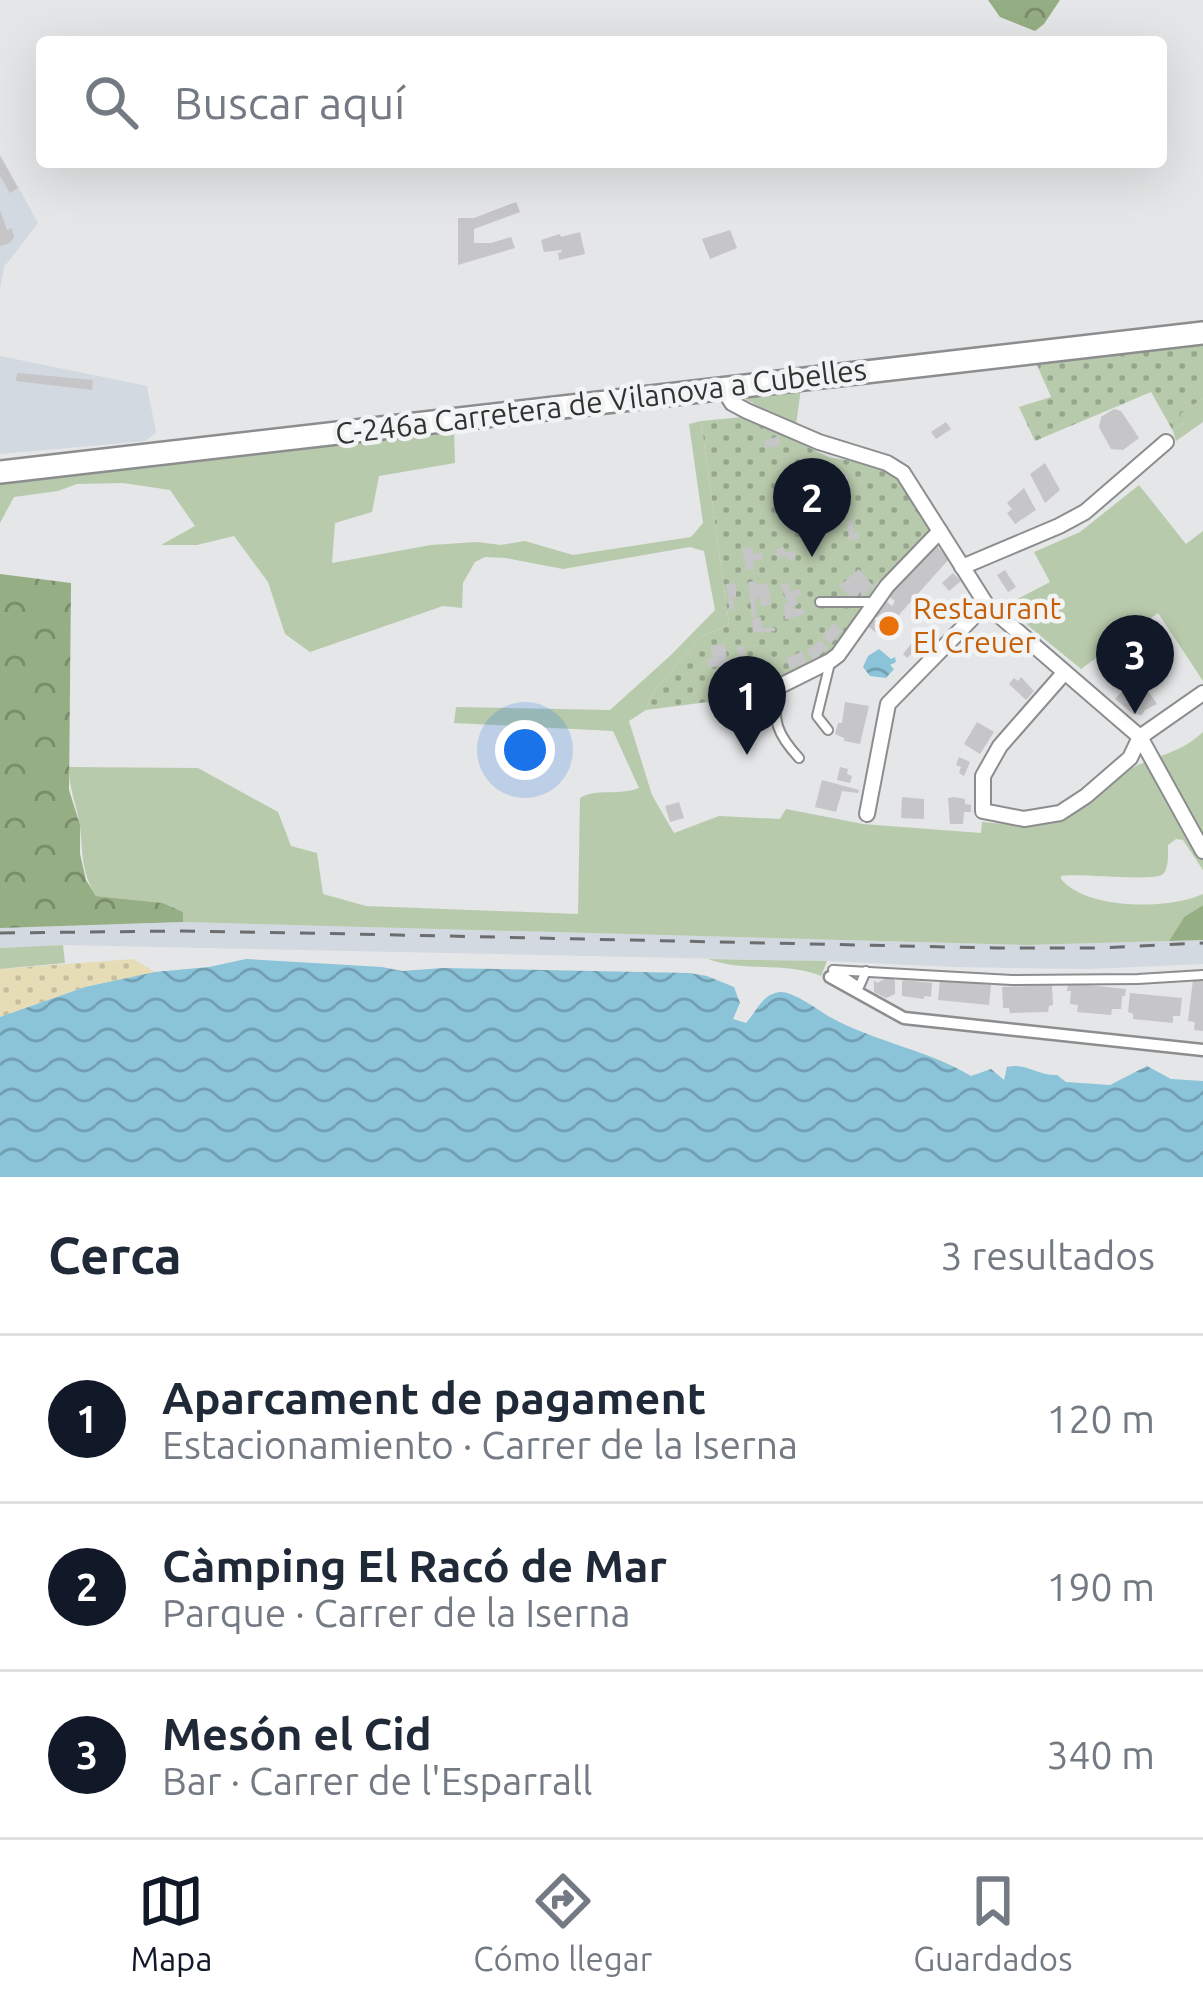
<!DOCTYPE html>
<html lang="es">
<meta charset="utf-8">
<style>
:root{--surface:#fff;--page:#f2f2f3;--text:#1f2937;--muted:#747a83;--line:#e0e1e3;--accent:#111827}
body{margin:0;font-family:Ubuntu,sans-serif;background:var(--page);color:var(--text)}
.you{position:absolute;left:525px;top:750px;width:42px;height:42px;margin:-30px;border:9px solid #fff;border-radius:50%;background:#1a73e8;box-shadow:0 0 0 18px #1a73e833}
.badge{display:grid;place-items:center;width:78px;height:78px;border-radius:50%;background:var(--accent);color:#fff;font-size:39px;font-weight:700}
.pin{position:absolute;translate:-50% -99px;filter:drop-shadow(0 3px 6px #0008)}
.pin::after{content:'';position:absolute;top:63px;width:42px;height:36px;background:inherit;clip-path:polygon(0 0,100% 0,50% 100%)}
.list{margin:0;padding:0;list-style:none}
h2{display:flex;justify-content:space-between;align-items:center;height:156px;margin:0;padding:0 48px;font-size:51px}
h2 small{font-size:39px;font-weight:400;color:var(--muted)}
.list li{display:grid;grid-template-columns:78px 1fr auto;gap:36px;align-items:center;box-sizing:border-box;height:168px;padding:0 48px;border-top:3px solid var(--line)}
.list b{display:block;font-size:45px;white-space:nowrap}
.list p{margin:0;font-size:39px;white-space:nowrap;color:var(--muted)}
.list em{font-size:39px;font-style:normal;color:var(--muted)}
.icon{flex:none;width:66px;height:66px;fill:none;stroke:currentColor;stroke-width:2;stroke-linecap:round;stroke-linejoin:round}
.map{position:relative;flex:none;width:1203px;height:1177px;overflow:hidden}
.search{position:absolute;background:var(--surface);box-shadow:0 12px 48px #0002;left:36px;right:36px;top:36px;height:132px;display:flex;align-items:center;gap:30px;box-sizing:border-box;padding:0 42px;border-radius:12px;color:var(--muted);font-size:45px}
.sheet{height:660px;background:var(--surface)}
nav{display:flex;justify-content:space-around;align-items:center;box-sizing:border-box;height:168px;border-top:3px solid var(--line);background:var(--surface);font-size:33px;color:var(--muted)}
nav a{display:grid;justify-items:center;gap:6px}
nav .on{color:var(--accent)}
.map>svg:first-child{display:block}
</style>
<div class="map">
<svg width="1203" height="1177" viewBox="0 0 1203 1177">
<defs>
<pattern id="forest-crowns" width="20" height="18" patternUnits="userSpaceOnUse" patternTransform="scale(3)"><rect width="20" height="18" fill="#95ae83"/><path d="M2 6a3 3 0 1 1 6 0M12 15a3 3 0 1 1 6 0" fill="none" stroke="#7a8e6c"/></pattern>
<pattern id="sand-dots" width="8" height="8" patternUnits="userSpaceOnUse" patternTransform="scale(3)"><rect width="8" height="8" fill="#e6ddb7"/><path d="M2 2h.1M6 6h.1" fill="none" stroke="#c6be9e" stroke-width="1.8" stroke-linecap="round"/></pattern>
<pattern id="park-dots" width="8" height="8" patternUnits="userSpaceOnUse" patternTransform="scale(3)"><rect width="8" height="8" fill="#b8caac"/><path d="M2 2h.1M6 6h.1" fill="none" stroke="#96a58d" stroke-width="1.8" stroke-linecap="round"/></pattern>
<pattern id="water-waves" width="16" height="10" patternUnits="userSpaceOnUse" patternTransform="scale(3)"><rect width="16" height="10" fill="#8bc3d9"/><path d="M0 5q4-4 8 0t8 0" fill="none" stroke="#729fb1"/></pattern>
</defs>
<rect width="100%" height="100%" fill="#e5e6e7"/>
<!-- built -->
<g fill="#d2d9e0">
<path d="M0 154 38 223 4 267 0 289Z"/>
<path d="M0 356 147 386 156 433 145 441 0 454Z"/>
<path d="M183 922 1026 945 1203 940V964L1088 969 954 967 827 961 63 945 0 948V928Z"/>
</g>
<!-- grass -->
<g fill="#b8caac">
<path d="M801 388 796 425 741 397Z"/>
<path d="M1203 398V422L1176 441 1173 431 1185 422 1179 414Z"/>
<path d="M701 421 729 624 701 637 653 692 646 710 629 721 652 795 674 833 719 816 780 819 786 809 863 824 981 833 982 822C1037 827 1051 828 1097 794 1110 785 1122 773 1136 766 1161 754 1180 753 1203 732V870L1183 840 1176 839 1168 845C1168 852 1169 869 1163 874 1154 882 1081 873 1061 876V879C1086 910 1169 910 1203 894V905L1184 917 1169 941 1026 945 183 922V912L163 903 96 896C81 872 83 853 80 827 77 804 69 791 69 767L198 768 278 812 291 846 317 853 323 894 366 906 578 914 580 798C596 788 620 796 639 788L613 731 454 723 456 707 610 710 671 655 715 610 704 551 690 547 563 569 506 558 485 557 475 562 463 583 462 608 443 606 310 652 285 634 268 582 234 536 197 545H161L195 526 170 490 123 483 77 484 58 491 14 497 0 523V481L237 453 454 431 455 463 379 476 372 512 335 523 332 563 431 545 477 542 501 545 525 541 573 555 691 537 703 523 689 424Z"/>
<path d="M1139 485 1186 544 1203 531V681L1158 613 1081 669 1004 606 1050 582 1034 552 1080 532Z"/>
<path d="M63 945 65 963 0 969V948Z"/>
<path d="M708 959 827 961 821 976C783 961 746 973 708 959Z"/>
</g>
<!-- forest -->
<g fill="url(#forest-crowns)">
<path d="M988 0H1060L1044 24 1035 31 1000 17Z"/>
<path d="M0 574 71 583 69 790 80 825V854L86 880 96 896 163 903 183 912V922L0 928Z"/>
<path d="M1203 905V940L1169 941 1184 917Z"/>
</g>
<!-- sand -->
<path fill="url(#sand-dots)" d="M133 959 155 972 85 987 0 1017V969Z"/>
<!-- park -->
<g fill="url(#park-dots)">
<path d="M1203 344V398L1180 414 1185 422 1173 431 1151 392 1035 441 1019 407 1051 397 1037 365Z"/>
<path d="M743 417 829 457 885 467 894 474 932 532 878 582 829 657 780 681 723 700 646 710 653 692 701 637 729 624 701 421Z"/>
</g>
<!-- water -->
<g fill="url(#water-waves)">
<path d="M879 649 891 659 895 657 896 662 890 665 894 669 886 678 870 676 863 667 868 656Z"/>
<path d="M246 959 382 967 402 971 443 968 689 973 707 976 734 987 740 1003 733 1019 746 1023C757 1011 762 994 780 992 793 991 818 1010 830 1017 875 1042 928 1050 971 1076L991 1069 1004 1080 1007 1067C1025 1062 1038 1076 1057 1075L1066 1082 1110 1085 1147 1066 1171 1079 1203 1081V1177H0V1017L85 987 155 972 209 967Z"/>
</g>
<!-- building -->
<g fill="#c6c5c7">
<path d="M0 156 18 188 10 193 0 176Z"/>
<path d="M516 202 520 212 474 229V243H491L511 237 515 248 458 265V218H474Z"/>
<path d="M0 210 7 230 12 228 14 237 10 243 0 246Z"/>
<path d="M730 230 737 248 710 259 702 239Z"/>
<path d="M580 232 585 254 559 260 558 253 562 252 561 250 544 252 541 240 560 234 561 237Z"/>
<path d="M17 373 93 380 92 390 16 381Z"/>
<path d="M1114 409 1121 411 1139 438 1123 450 1111 449 1099 427 1101 417Z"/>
<path d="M946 422 951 429 936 439 931 432Z"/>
<path d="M779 436 780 446 765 448V440Z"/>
<path d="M1045 463 1060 490 1045 503 1030 474Z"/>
<path d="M848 474 849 480 839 482 841 490 832 491 831 485 835 484 834 476Z"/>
<path d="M818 479V492L812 493 810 501 802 502 801 496 806 495 805 490 809 489V486L800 488 799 480Z"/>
<path d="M1024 488 1036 510 1015 524 1007 513 1012 509 1007 503Z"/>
<path d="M820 503 821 510 811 511 812 519H808L809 525 804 526 800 507Z"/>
<path d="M847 521H852L855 534H859V539L849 540Z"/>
<path d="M936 545 949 559 889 626 874 615 886 601 892 606 895 601 888 596 905 574Z"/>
<path d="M752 547 753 554 762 553 763 559 753 561 754 569 746 570 742 548Z"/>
<path d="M784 547 785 552 796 551 795 559 787 560V556L778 558 776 549Z"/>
<path d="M859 569 874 587 863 596 860 592 857 597 848 595 839 586Z"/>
<path d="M1005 570 1016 587 1008 592 997 575Z"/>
<path d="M953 573 961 581 949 591 942 583Z"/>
<path d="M756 581 757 585 768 583 771 605 761 606 760 597 755 599 756 617H752L748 582Z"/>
<path d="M736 583V598H733L735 609 730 610 726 584Z"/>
<path d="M789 583 790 591 800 589 801 595 795 596 798 605 793 606V609H804L805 614 785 620 784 604 788 603 780 584Z"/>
<path d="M761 617 762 628H775V631L753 633 752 619Z"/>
<path d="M872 618 891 633 886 640 866 625Z"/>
<path d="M834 623 842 630 831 644 822 637Z"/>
<path d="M916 638 925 646 916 649 907 658 903 654Z"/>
<path d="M821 640 828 648 814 660 806 651Z"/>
<path d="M725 644 728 665 708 668 707 659 713 658 711 646Z"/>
<path d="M744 646 748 676 741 677 737 647Z"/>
<path d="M802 651 807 662 790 669 786 659Z"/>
<path d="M1115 655 1130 666 1135 661 1140 668 1132 675 1129 672 1119 681 1106 667Z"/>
<path d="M1137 675 1157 704 1145 710 1142 715 1133 714 1115 699Z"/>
<path d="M1021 677 1034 691 1026 700 1009 684 1014 678 1018 681Z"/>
<path d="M845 702 869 706 860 744 844 741V738L835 734 838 723H842Z"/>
<path d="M977 722 994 732 980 754 964 744Z"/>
<path d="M959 757 970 762 964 776 959 773 961 767 956 765Z"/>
<path d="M840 767 848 769 847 774 852 776 850 783 837 780Z"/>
<path d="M822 780 859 790 858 793 842 791 836 812 815 807Z"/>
<path d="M902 797 924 799V819L901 818Z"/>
<path d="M954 797 965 799V804L971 805V812H964L963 824H950L948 798Z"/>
<path d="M679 802 684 818 670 822 665 806Z"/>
<path d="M890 976 895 981V994L886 998 874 992V980L877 983Z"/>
<path d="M940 979 991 985 989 1005 938 1000Z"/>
<path d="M905 980 932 983 931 997 924 996V999L902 996V981Z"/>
<path d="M1193 980 1203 981V1031L1194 1030 1195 1022 1188 1021Z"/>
<path d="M1068 983 1126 989 1125 996H1122L1121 1009H1112L1111 1015 1077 1012 1078 1005 1070 1004 1071 991H1067Z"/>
<path d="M1052 985 1053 1005 1049 1006 1048 1012 1010 1013 1009 1008H1003L1002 987Z"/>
<path d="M1130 993 1182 998 1180 1016H1173V1023L1133 1019V1014L1128 1012Z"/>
</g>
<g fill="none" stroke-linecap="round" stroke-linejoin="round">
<defs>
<g id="service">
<path d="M820 602H874"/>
<path d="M778 688C772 721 777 734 799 758"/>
<path d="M828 730 817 716 830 663"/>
<path d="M833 970 1012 980 1138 979 1203 975"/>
<path d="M834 970 859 987 866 971"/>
</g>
<path id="pedestrian" d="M830 977 904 1018 1203 1050"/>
<g id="minor">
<path d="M723 388 732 403 747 411 819 442 887 463 903 473 986 604 1140 737 1203 851"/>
<path d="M962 567 1059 526 1085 512 1166 442"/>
<path d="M1064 673 1000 746 983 776V811L1024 819 1060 813 1086 796 1130 758 1140 737 1203 693"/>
<path d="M778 687 830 661 838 655 887 586 940 531"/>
<path d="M867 814 888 704 986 604"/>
</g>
<path id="secondary" d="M0 472 1203 333"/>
</defs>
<!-- service casing -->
<use href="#service" stroke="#8c8d8e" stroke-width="12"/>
<!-- pedestrian casing -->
<use href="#pedestrian" stroke="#8c8d8e" stroke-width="15"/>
<!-- minor casing -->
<use href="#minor" stroke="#8c8d8e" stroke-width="18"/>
<!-- secondary casing -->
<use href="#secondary" stroke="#8c8d8e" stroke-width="26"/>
<!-- service -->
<use href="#service" stroke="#fff" stroke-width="8"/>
<!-- pedestrian -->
<use href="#pedestrian" stroke="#fff" stroke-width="10"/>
<!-- minor -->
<use href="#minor" stroke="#fff" stroke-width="14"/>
<!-- secondary -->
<use href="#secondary" stroke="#fff" stroke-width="21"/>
<!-- rail -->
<path stroke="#6c6d6e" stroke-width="3" stroke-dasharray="15 15" stroke-linecap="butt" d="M0 933 182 931 353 934 996 948H1097L1203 943"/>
</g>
<!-- markers -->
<circle fill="#e8710a" stroke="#f2f3f5" stroke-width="4.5" cx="889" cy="626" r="12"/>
<g text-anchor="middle" stroke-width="9" stroke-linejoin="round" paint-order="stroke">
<!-- street labels -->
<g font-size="30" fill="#313232" stroke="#f2f3f5">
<text transform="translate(601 402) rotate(-7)" y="10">C-246a Carretera de Vilanova a Cubelles</text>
</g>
<!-- food labels -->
<g font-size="30" fill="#c56008" stroke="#f2f3f5" text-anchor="start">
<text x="913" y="619">Restaurant<tspan x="913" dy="34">El Creuer</tspan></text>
</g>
</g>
</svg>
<div class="you"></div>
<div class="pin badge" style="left:747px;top:755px">1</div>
<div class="pin badge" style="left:812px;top:557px">2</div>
<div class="pin badge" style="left:1135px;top:714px">3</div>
<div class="search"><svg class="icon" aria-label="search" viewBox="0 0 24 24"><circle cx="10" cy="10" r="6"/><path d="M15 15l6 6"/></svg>Buscar aquí</div>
</div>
<section class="sheet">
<h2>Cerca<small>3 resultados</small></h2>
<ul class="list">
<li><span class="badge">1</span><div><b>Aparcament de pagament</b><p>Estacionamiento · Carrer de la Iserna</p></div><em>120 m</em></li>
<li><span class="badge">2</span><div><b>Càmping El Racó de Mar</b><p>Parque · Carrer de la Iserna</p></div><em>190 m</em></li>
<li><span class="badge">3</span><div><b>Mesón el Cid</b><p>Bar · Carrer de l'Esparrall</p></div><em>340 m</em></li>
</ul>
</section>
<nav>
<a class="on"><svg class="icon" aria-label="map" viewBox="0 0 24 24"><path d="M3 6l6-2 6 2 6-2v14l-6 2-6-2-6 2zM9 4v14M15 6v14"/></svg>Mapa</a>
<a><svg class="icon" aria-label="directions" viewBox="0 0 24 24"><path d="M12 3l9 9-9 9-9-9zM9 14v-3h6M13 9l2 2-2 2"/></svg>Cómo llegar</a>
<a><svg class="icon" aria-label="saved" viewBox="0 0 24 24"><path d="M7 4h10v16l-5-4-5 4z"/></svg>Guardados</a>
</nav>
